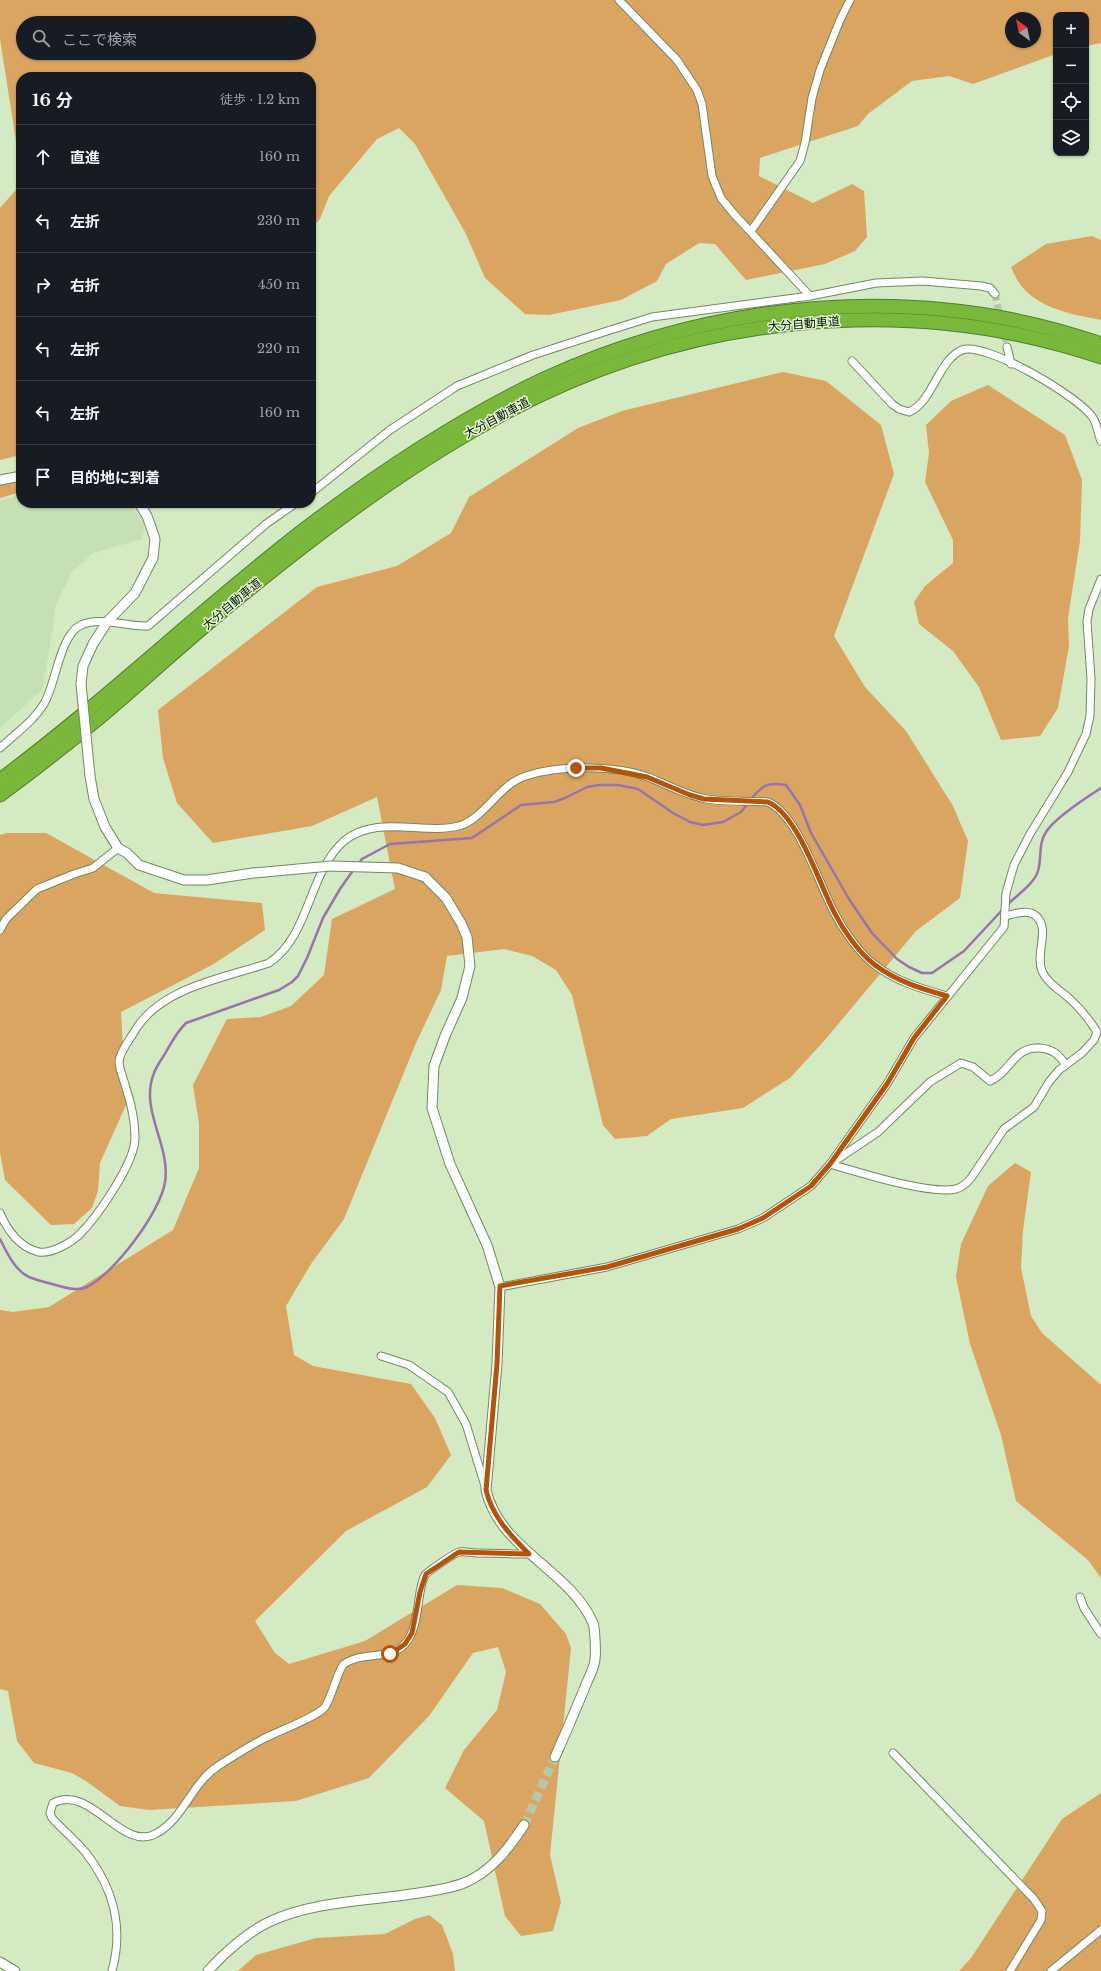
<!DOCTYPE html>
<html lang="ja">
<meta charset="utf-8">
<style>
:root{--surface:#171b24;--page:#20242c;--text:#f1f3f6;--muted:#9ea1a6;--line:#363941}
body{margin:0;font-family:"Libre Baskerville","Noto Sans JP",serif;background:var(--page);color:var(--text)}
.controls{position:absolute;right:12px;top:12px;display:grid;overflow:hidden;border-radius:8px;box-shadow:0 1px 3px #0004}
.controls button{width:36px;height:36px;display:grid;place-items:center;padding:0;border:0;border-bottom:1px solid var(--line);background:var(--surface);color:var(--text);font:20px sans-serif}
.compass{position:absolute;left:1005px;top:12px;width:36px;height:36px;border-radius:50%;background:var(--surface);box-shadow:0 1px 3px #0004;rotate:327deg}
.stop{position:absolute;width:12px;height:12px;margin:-9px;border:3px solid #b45309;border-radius:50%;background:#fff}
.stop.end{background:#b45309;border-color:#fff;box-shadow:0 1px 4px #0008}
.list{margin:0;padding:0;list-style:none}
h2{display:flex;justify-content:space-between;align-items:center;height:52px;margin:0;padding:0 16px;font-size:17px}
h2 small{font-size:13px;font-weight:400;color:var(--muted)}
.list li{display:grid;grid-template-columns:26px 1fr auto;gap:12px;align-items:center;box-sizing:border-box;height:64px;padding:0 16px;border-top:1px solid var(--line)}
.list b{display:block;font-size:15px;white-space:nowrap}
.list em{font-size:13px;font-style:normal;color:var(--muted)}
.icon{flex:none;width:22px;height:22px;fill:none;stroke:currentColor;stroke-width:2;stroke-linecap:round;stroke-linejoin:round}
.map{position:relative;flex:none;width:1101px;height:1971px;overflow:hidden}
.search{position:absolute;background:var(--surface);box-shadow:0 1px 3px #0004;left:16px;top:16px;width:300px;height:44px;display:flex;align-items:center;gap:10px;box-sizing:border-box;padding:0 14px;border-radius:22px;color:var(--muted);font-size:15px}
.panel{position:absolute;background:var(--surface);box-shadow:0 1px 3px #0004;left:16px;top:72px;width:300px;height:436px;border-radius:16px}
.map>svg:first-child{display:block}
</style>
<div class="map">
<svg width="1101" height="1971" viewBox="0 0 1101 1971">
<rect width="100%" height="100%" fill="#d3eac3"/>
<!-- built -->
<path fill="#c5e0b3" d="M21 494V503H129L145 524 142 539 93 553 72 572 56 604 43 689 0 728V501Z"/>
<!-- green -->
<g fill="#daa561" fill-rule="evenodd">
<path d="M0 0H1101V43L1086 46V15H1056V54L973 84 949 76 912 81 868 114 858 126 760 158 759 176 813 203 852 184 864 191 867 237 855 251 825 264 746 280 715 244 699 243 666 264 657 281 621 300 549 315 525 314 485 278 466 234 415 144 399 128 377 139 329 196 320 219 311 229V77H21V173L0 39ZM1011 18H1035V42H1011ZM23 23H309V53H23Z"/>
<path d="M21 184V455L0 460V208Z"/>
<path d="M1092 236 1101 240V320C1076 315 1045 310 1026 291 1019 285 1015 276 1011 267L1046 244Z"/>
<path d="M783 372 826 381 881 425 894 474 834 636 865 687 906 731 953 806 968 841 960 898 916 931 824 1041 790 1078 743 1108 671 1119 647 1136 615 1139 603 1125 572 995 556 970 532 956 504 949 447 956 441 990 416 1043 344 1219 311 1264 286 1306 294 1355 313 1366 411 1384 435 1418 451 1455 427 1487 346 1531 255 1621 275 1653 289 1664 365 1641 457 1585 502 1588 540 1604 566 1634 571 1648 550 1855 561 1902 553 1931 521 1936 505 1916 484 1821 445 1788 464 1750 497 1710 506 1672 498 1647 473 1653 429 1716 369 1778 296 1801 149 1810 120 1806 86 1781 72 1773 34 1763 17 1741 8 1691 0 1689V1310L13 1312 49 1307 173 1230 199 1168V1124L193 1085 227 1019 261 1017 291 1006 324 975 332 919 395 889 377 797 312 826 213 843 177 803 163 758 158 710 317 587 397 566 451 533 469 497 578 428 622 411Z"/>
<path d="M988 385 1065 435 1082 480 1080 541 1068 618 1069 646 1058 708 1040 736 1001 740 979 687 953 651 919 624 914 602 925 586 953 563V540L925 482 929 453 926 425 951 401Z"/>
<path d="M21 481V492L0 498V485Z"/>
<path d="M7 833H46L154 893 262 903 265 930 212 965 121 1012 126 1105 100 1163 98 1191 92 1208 74 1224 51 1225 5 1180 0 1152V835Z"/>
<path d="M1015 1163 1031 1172 1023 1230 1021 1268 1031 1316 1042 1333 1101 1385V1578L1088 1560 1016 1501 1001 1435 970 1344 956 1277 961 1244 988 1186Z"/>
<path d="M1101 1793V1971H959L971 1958 1062 1819Z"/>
<path d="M429 1915 442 1925 453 1954 455 1971H238L256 1955 316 1938 385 1934 415 1919Z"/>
</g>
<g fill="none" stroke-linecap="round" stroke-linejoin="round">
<!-- stream -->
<g stroke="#9774ab" stroke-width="2.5">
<path d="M751 799C763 785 767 782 786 785L800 805 811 833 849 899 872 933 897 959 909 967 922 973H932L964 951 1004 908"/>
<path d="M359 864 362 859 390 844 472 838 521 805 554 802 565 798 587 787 599 785H618L638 789 673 813 690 822 703 825 723 822 741 812 748 803"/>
<path d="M1007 905C1017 895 1034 884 1038 871 1042 858 1038 844 1046 832 1054 819 1087 797 1101 788"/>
<path d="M0 1239C6 1251 15 1271 29 1277 36 1280 44 1282 52 1284 63 1287 76 1292 87 1287 114 1274 161 1211 165 1182 171 1145 139 1110 154 1073 157 1065 162 1059 166 1052 173 1040 176 1033 186 1023L279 990 292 982 298 976 307 958 323 918 340 889 354 869"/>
</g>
<!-- minor-tunnel -->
<path stroke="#b5c9a6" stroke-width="7" stroke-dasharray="7 3.5" stroke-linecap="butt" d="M995 294 1007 347"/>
<!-- tertiary-tunnel -->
<path stroke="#b5c9a6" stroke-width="9" stroke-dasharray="9 4.5" stroke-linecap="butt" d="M524 1825 555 1757"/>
<defs>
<g id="minor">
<path d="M619 0 677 60 697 90 702 104 712 176 721 198 734 214 810 296"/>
<path d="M751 231 800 161 805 143 812 98 820 70 840 20 850 0"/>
<path d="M1007 347 1011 364"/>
<path d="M852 361 892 404 899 409 909 412C933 402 938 360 962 350 985 341 1080 397 1093 418 1097 424 1098 434 1101 441"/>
<path d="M311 493 390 430 457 386 533 355 604 332 652 317 810 296 876 283 923 281 981 286 990 288 995 294"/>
<path d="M0 748C15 734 35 720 45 702 56 682 60 635 81 625 101 616 127 627 148 626L266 524 296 503"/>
<path d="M0 930 6 919 37 889 74 874 93 868 118 848"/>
<path d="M835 1161 878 1132 930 1082 961 1063 973 1067 990 1081C1011 1072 1013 1047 1039 1048 1053 1049 1058 1054 1066 1065"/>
<path d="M830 1164C858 1172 929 1195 956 1189 963 1187 967 1183 971 1178L1004 1129 1034 1107 1049 1082 1059 1070 1082 1053 1094 1040 1097 1032C1089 1019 1081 1009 1070 999 1060 990 1047 983 1042 971 1035 954 1050 930 1037 917 1029 908 1015 914 1005 916"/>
<path d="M0 1213C7 1230 20 1248 39 1252 51 1254 71 1243 80 1234 97 1217 135 1163 135 1138 135 1122 131 1103 126 1088 124 1080 119 1069 119 1061 120 1051 131 1038 136 1029 162 987 225 978 269 963 310 936 308 873 344 841 376 814 423 835 459 826 484 819 499 784 526 776 560 765 615 765 648 777 666 784 683 794 702 798 721 803 748 800 768 802 798 815 819 884 834 912 843 930 859 953 875 965 895 981 922 989 947 996"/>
<path d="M500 1287 607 1267 738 1229 763 1218 811 1186 830 1164 887 1084 914 1038 1004 927 1006 893 1014 865 1030 834 1068 772 1086 734 1090 716 1091 679 1087 621 1089 609 1101 579"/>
<path d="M381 1356 409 1365 448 1392 466 1424 485 1486"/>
<path d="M1080 1597 1084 1608 1101 1634"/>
<path d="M893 1753 1034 1899 1042 1911 1041 1920 1010 1971"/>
<path d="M112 1971C124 1927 114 1889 86 1853 76 1841 63 1830 52 1818L50 1813 53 1803C91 1783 122 1854 157 1833 184 1818 191 1784 218 1766 232 1757 246 1748 261 1740 275 1732 316 1718 325 1707 332 1697 338 1669 344 1664 362 1651 389 1661 405 1644 415 1633 417 1613 419 1599 420 1591 422 1581 425 1575 428 1571 455 1553 459 1552 465 1551 472 1553 478 1553 495 1553 512 1554 529 1554"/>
<path d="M1051 1971 1101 1930"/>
</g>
<g id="tertiary">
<path d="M0 480 21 476"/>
<path d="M81 684 83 666 93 644 107 622 135 593 153 558 155 539 152 530 147 516 139 503"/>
<path d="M90 776 94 799 105 827 118 848 127 853 139 865 184 880H207L253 873"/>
<path d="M425 877 446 898 461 923 467 937 470 966 462 998 445 1036 434 1066 432 1108 450 1164 487 1245 500 1287 497 1364 486 1490C500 1550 569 1569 593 1623 595 1629 596 1652 595 1659 595 1666 590 1675 587 1682 577 1707 566 1732 555 1757"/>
<path d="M0 1962 15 1971"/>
<path d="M208 1971C222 1955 249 1931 269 1922 308 1903 361 1901 405 1895 424 1892 446 1890 464 1883 491 1872 509 1848 524 1825"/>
</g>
<g id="motorway">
<path d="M0 780C106 701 201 609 305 529 380 472 459 419 544 379 717 300 920 281 1101 344"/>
<path d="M0 795C34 770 67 744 99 718 149 676 196 631 247 591 328 525 413 462 505 413 687 315 905 291 1101 357"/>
</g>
</defs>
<!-- minor casing -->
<use href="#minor" stroke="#738864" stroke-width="9"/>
<!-- tertiary casing -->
<use href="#tertiary" stroke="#738864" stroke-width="11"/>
<!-- motorway casing -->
<use href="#motorway" stroke="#517d27" stroke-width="15"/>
<!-- minor -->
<use href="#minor" stroke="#fff" stroke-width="7"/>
<!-- tertiary -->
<use href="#tertiary" stroke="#fff" stroke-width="9"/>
<!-- motorway -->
<use href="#motorway" stroke="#79b83b" stroke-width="13"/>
<defs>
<g id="tertiary-bridge">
<path d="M81 684 90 776"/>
<path d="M253 873 331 866 398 868 425 877"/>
</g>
</defs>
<!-- tertiary-bridge casing -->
<use href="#tertiary-bridge" stroke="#738864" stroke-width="11" stroke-linecap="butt"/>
<!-- tertiary-bridge -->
<use href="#tertiary-bridge" stroke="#fff" stroke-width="9"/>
</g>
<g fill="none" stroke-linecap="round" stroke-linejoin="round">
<!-- route -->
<path stroke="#b45309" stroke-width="5" d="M390 1654 405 1644 412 1633 420 1592 426 1574 459 1552 529 1554C510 1535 492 1516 486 1490L497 1364 500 1286 607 1267 738 1229 763 1218 811 1186 830 1164 887 1084 914 1038 947 996C922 989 896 981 875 965 859 953 843 930 834 912 819 883 798 815 768 802L704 799 690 795 647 777 601 768H576"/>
</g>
<g text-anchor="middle" stroke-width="3" stroke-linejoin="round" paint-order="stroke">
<!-- street labels -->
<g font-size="12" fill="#080f03" stroke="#e0f7d0">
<text transform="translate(804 324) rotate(-5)" y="4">大分自動車道</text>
<text transform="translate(497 418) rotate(-28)" y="4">大分自動車道</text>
<text transform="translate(232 604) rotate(-40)" y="4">大分自動車道</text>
</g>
</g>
</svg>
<div class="controls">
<button>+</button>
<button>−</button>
<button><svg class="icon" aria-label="locate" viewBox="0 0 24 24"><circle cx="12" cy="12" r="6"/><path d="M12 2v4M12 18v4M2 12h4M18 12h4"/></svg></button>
<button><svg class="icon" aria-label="layers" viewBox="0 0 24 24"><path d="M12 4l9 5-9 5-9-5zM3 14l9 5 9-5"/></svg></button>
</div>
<svg class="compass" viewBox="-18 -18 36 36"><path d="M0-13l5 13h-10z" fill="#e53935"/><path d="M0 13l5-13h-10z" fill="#9ea1a6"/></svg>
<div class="stop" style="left:390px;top:1654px"></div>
<div class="stop end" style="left:576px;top:768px"></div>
<div class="search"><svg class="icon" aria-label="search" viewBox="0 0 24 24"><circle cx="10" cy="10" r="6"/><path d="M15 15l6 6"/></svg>ここで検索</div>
<section class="panel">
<h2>16 分<small>徒歩 · 1.2 km</small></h2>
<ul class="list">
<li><svg class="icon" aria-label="ahead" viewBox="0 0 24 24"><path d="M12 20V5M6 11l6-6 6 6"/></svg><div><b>直進</b></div><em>160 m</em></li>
<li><svg class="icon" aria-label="left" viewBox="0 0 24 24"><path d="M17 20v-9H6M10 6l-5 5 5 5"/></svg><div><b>左折</b></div><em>230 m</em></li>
<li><svg class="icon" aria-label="right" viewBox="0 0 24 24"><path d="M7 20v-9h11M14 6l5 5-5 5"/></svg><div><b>右折</b></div><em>450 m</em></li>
<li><svg class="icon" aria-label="left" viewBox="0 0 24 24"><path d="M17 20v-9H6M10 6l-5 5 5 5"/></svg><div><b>左折</b></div><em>220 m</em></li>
<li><svg class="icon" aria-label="left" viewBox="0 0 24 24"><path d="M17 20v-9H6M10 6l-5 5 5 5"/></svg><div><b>左折</b></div><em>160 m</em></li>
<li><svg class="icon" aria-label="arrive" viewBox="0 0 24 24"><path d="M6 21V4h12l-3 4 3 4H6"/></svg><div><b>目的地に到着</b></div></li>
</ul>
</section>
</div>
